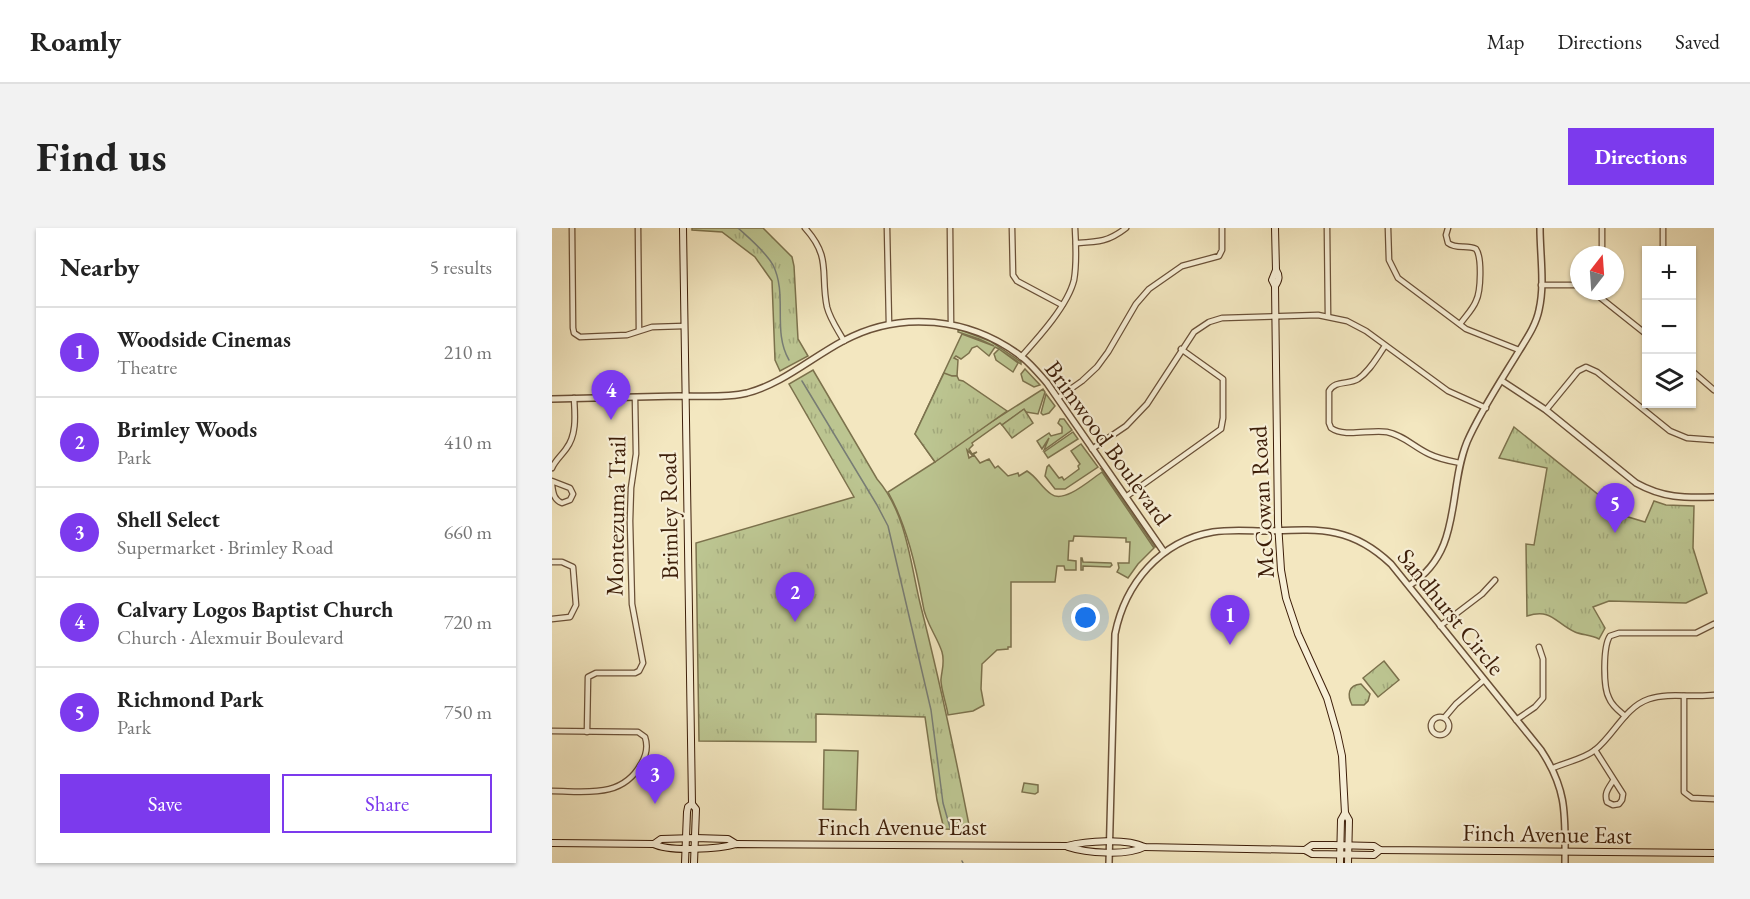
<!DOCTYPE html>
<meta charset="utf-8">
<style>
:root{--surface:#fff;--page:#f2f2f2;--text:#222;--muted:#767676;--line:#e0e0e0;--accent:#7c3aed}
body{margin:0;font-family:"EB Garamond",serif;background:var(--page);color:var(--text)}
.controls{position:absolute;right:18px;top:18px;display:grid;overflow:hidden;border-radius:0px;box-shadow:0 2px 4px #0004}
.controls button{width:54px;height:54px;display:grid;place-items:center;padding:0;border:0;border-bottom:2px solid var(--line);background:var(--surface);color:var(--text);font:30px sans-serif}
.compass{position:absolute;left:1018px;top:18px;width:54px;height:54px;border-radius:50%;background:var(--surface);box-shadow:0 2px 4px #0004;rotate:17deg}
.you{position:absolute;left:534px;top:390px;width:21px;height:21px;margin:-15px;border:4px solid #fff;border-radius:50%;background:#1a73e8;box-shadow:0 0 0 9px #1a73e833}
.badge{display:grid;place-items:center;width:39px;height:39px;border-radius:50%;background:var(--accent);color:#fff;font-size:20px;font-weight:700}
.pin{position:absolute;translate:-50% -50px;filter:drop-shadow(0 2px 3px #0008)}
.pin::after{content:'';position:absolute;top:32px;width:21px;height:18px;background:inherit;clip-path:polygon(0 0,100% 0,50% 100%)}
.list{margin:0;padding:0;list-style:none}
h2{display:flex;justify-content:space-between;align-items:center;height:78px;margin:0;padding:0 24px;font-size:26px}
h2 small{font-size:20px;font-weight:400;color:var(--muted)}
.list li{display:grid;grid-template-columns:39px 1fr auto;gap:18px;align-items:center;box-sizing:border-box;height:90px;padding:0 24px;border-top:2px solid var(--line)}
.list b{display:block;font-size:22px;white-space:nowrap}
.list p{margin:0;font-size:20px;white-space:nowrap;color:var(--muted)}
.list em{font-size:20px;font-style:normal;color:var(--muted)}
.actions{display:flex;gap:12px;padding:18px 24px}
.actions a{flex:1;padding:14px 0;border:2px solid var(--accent);border-radius:0px;text-align:center;font-size:21px;color:var(--accent)}
.actions .main{background:var(--accent);color:#fff}
.icon{flex:none;width:33px;height:33px;fill:none;stroke:currentColor;stroke-width:2;stroke-linecap:round;stroke-linejoin:round}
.map{position:relative;flex:none;width:1162px;height:635px;overflow:hidden;border-radius:0px}
header{display:flex;align-items:center;gap:36px;box-sizing:border-box;height:84px;padding:0 30px;background:var(--surface);border-bottom:2px solid var(--line)}
header strong{font-size:28px}
nav{display:flex;gap:33px;margin-inline-start:auto;font-size:21px}
.intro{display:flex;align-items:center;justify-content:space-between;box-sizing:border-box;height:144px;padding:0 36px}
h1{margin:0;font-size:42px}
.button{padding:15px 27px;border-radius:0px;background:var(--accent);color:#fff;font-size:21px;font-weight:700}
main{display:flex;gap:36px;padding:0 36px}
aside{flex:1;background:var(--surface);border-radius:0px;box-shadow:0 2px 4px #0004}
.map>svg:first-child{display:block}
</style>
<header>
<strong>Roamly</strong>
<nav><a>Map</a><a>Directions</a><a>Saved</a></nav>
</header>
<div class="intro"><h1>Find us</h1><a class="button">Directions</a></div>
<main>
<aside>
<h2>Nearby<small>5 results</small></h2>
<ul class="list">
<li><span class="badge">1</span><div><b>Woodside Cinemas</b><p>Theatre</p></div><em>210 m</em></li>
<li><span class="badge">2</span><div><b>Brimley Woods</b><p>Park</p></div><em>410 m</em></li>
<li><span class="badge">3</span><div><b>Shell Select</b><p>Supermarket · Brimley Road</p></div><em>660 m</em></li>
<li><span class="badge">4</span><div><b>Calvary Logos Baptist Church</b><p>Church · Alexmuir Boulevard</p></div><em>720 m</em></li>
<li><span class="badge">5</span><div><b>Richmond Park</b><p>Park</p></div><em>750 m</em></li>
</ul>
<div class="actions"><a class="main">Save</a><a>Share</a></div>
</aside>
<div class="map">
<svg width="1162" height="635" viewBox="0 0 1162 635">
<defs>
<pattern id="park-tufts" width="24" height="20" patternUnits="userSpaceOnUse" patternTransform="scale(1.5)"><rect width="24" height="20" fill="#bcc591"/><path d="M3 7l-1-3M5 7V3M7 7l1-3M15 17l-1-3M17 17v-4M19 17l1-3" fill="none" stroke="#a2a97c"/></pattern>
</defs>
<rect width="100%" height="100%" fill="#f3e7c0"/>
<filter id="stains"><feTurbulence type="fractalNoise" baseFrequency=".00333" numOctaves="4"/><feColorMatrix values="0 0 0 0 .2 0 0 0 0 .09 0 0 0 0 .02 0 0 0 .5 -.17"/></filter>
<radialGradient id="worn" r=".72"><stop offset=".6" stop-color="#630" stop-opacity="0"/><stop offset="1" stop-color="#630" stop-opacity=".3"/></radialGradient>
<!-- grass -->
<g fill="#bcc591" stroke="#7c724d" stroke-width="1.5">
<path d="M406 101 438 113 469 134V136L447 121 466 135 461 144 444 132 442 126 447 121 443 119 437 128 425 118 420 120 417 125 409 131 404 128 402 130 406 132 405 148H400L430 200 491 161 493 164 486 186 474 184 471 182 450 197 448 195 420 215 421 217 417 221 420 226 425 224 420 227 415 222 417 230 422 227 428 235 437 231 443 240 446 238 456 248 466 245 467 248 475 243C485 249 489 259 499 266 512 276 538 252 550 244L602 320 586 336 576 350 565 344 567 340 566 335H577L578 314H574V310L522 308 521 313H517L516 332 524 333V342H513L512 338H505L503 354H459V419H456V421L445 422 430 436 429 461 432 477 421 483 396 487C395 478 388 458 389 451 390 441 393 434 390 424 385 408 373 394 371 377 364 339 355 298 336 264L383 234 363 206 410 106 442 118 427 111 406 104Z"/>
<path d="M473 141 488 157 482 159 471 153 469 146Z"/>
<path d="M494 166 503 178 497 185 491 187 489 185Z"/>
<path d="M508 191H512L520 202 492 222 497 210 490 221 485 213 497 205 499 208 510 205V199L506 195Z"/>
<path d="M521 204 526 211 496 230 492 224Z"/>
<path d="M529 216 546 239 513 261H503L493 248 495 239 497 237 507 250 510 249 512 252 527 241 526 238 528 236 519 223Z"/>
<path d="M549 241 552 242 605 318 603 319Z"/>
<path d="M529 330H530L531 334 559 335 560 337 558 339 531 338V342H529Z"/>
<path d="M272 522 306 523 304 582 271 581Z"/>
</g>
<!-- park -->
<g fill="url(#park-tufts)" stroke="#7c724d" stroke-width="1.5">
<path d="M140 0H211L240 29 242 38 246 111 256 128 228 143 223 132 220 53 203 29 170 4 140 2Z"/>
<path d="M261 142 325 251C354 284 358 333 368 375 387 450 403 525 418 602L392 601 385 572 373 489 264 486V514L147 513 144 315 302 269 237 156Z"/>
<path d="M392 145 400 148H405L407 152 411 153 455 183 383 234 363 206Z"/>
<path d="M472 181 481 195 460 210 450 197Z"/>
<path d="M962 199 1073 288 1093 294 1102 273 1114 277 1142 278 1141 320 1155 365 1134 375 1057 373 1041 379 1053 400 1047 411C1039 407 1030 407 1023 404 1003 395 1000 380 975 388L974 316 982 317 995 240 947 230Z"/>
<path d="M832 433 847 452 826 469 811 450Z"/>
<path d="M809 456 818 466 816 473 812 477H800C795 467 796 457 809 456Z"/>
<path d="M472 555 486 557V564L483 566 470 564Z"/>
</g>
<g fill="none" stroke-linecap="round" stroke-linejoin="round">
<!-- stream -->
<g stroke="#787d75" stroke-width="1.5">
<path d="M186 0C198 11 213 23 221 37 236 67 220 103 237 132"/>
<path d="M250 153 325 277 336 298 379 482 391 575 399 603"/>
<path d="M410 633 411 635"/>
</g>
<defs>
<g id="minor">
<path d="M20 0 21 100 22 105 28 109 75 107 100 99 132 98"/>
<path d="M86 0 87 102"/>
<path d="M253 0C280 30 268 45 275 79 278 91 286 102 292 113"/>
<path d="M335 0 337 96"/>
<path d="M398 0 399 96"/>
<path d="M460 0 461 47 465 53 510 77"/>
<path d="M775 0 776 88"/>
<path d="M836 0 837 32 846 50 914 101 967 122"/>
<path d="M896 0 894 7 896 15C905 22 915 16 924 21 930 29 929 63 924 73 921 81 913 89 908 96"/>
<path d="M1050 0V27"/>
<path d="M1111 0V22"/>
<path d="M524 15C546 14 556 14 574 0"/>
<path d="M989 57H1027"/>
<path d="M1040 63 1094 106"/>
<path d="M833 118C825 129 818 143 806 151 796 157 783 152 777 163V195L779 200C793 210 818 201 835 204 851 207 862 219 877 226 887 231 898 233 908 235"/>
<path d="M469 129C487 109 516 77 522 52 525 35 524 17 523 0"/>
<path d="M1140 143 1162 162"/>
<path d="M506 170 530 153 545 139 556 124 584 76 597 61 630 38 667 28 670 22V0"/>
<path d="M994 182 1026 143 1034 139 1045 144 1118 203 1135 210 1162 212"/>
<path d="M540 221 574 198 595 176 642 104 657 94 670 90 766 87 795 93 814 103 896 163 934 180"/>
<path d="M0 240C3 233 9 228 14 221 25 207 23 187 22 170"/>
<path d="M0 253 18 260 21 266 18 272 10 275C2 272 1 265 0 257"/>
<path d="M575 268 669 201 671 190V151L629 121"/>
<path d="M0 334H10L21 339 24 377 18 389 0 391"/>
<path d="M888 398 930 366 943 352"/>
<path d="M1132 468V564L1140 570 1162 571"/>
<path d="M1073 488C1067 483 1060 478 1057 470 1051 459 1051 418 1058 408L1067 405H1144L1162 396"/>
<circle cx="888" cy="498" r="9"/>
<path d="M893 489 904 476 932 452"/>
<path d="M964 492 983 479 991 470V431L987 419"/>
<path d="M0 503 86 504 93 509C96 518 94 528 89 536 70 571 33 563 0 563"/>
<path d="M35 504 36 449 44 445H83L87 443 91 435 80 376 78 293 79 260 84 226 83 170"/>
<path d="M1043 522 1071 566 1070 572 1067 576 1061 577 1055 574C1052 565 1056 561 1061 553"/>
<path d="M1001 540C1014 534 1032 531 1043 522 1062 507 1073 479 1097 471 1117 464 1141 470 1162 467"/>
</g>
<g id="tertiary">
<path d="M950 153 994 182 1084 255C1111 270 1132 270 1162 269"/>
<path d="M0 171C42 170 85 169 127 168 149 168 173 170 195 165 230 156 259 130 291 113 348 82 418 89 470 129 479 136 487 146 495 155L612 324"/>
<path d="M858 357C911 323 895 264 915 214 928 184 950 151 967 123 975 110 984 97 987 82 993 56 988 27 988 0"/>
<path d="M557 635 563 406C573 356 608 313 661 304 679 301 698 303 716 303 767 301 799 298 839 336L989 522C1016 563 1013 588 1013 635"/>
</g>
<g id="secondary">
<path d="M131 0 140 576 144 581 142 635"/>
<path d="M724 42 720 52 723 58 726 295 729 342 734 370 746 406 775 470 785 505 790 528 793 585 797 592 796 635"/>
<path d="M723 58C727 52 728 48 724 42L723 0"/>
<path d="M0 615 102 616C116 624 168 621 184 616L515 618C534 613 575 610 592 619L753 622 760 626 822 627 828 622"/>
<path d="M102 616 109 611 143 610 176 611 184 616"/>
<path d="M516 619C534 625 575 628 592 619"/>
<path d="M753 622 760 617H780L822 618 828 622 1162 625"/>
<path d="M133 635 135 584 136 579 140 576"/>
<path d="M788 635 789 592 793 585"/>
</g>
</defs>
<!-- minor casing -->
<use href="#minor" stroke="#6a5037" stroke-width="7"/>
<!-- tertiary casing -->
<use href="#tertiary" stroke="#6a5037" stroke-width="8"/>
<!-- secondary casing -->
<use href="#secondary" stroke="#3d1e09" stroke-width="8"/>
<!-- minor -->
<use href="#minor" stroke="#f7efd6" stroke-width="4.5"/>
<!-- tertiary -->
<use href="#tertiary" stroke="#f7efd6" stroke-width="5"/>
<!-- secondary -->
<use href="#secondary" stroke="#f7efd6" stroke-width="6"/>
</g>
<g text-anchor="middle" stroke-width="4.5" stroke-linejoin="round" paint-order="stroke">
<!-- street labels -->
<g font-size="24" fill="#3d1e09" stroke="#f7efd6">
<text transform="translate(556 215) rotate(54)" y="8">Brimwood Boulevard</text>
<text transform="translate(710 274) rotate(-93)" y="8">McCowan Road</text>
<text transform="translate(64 288) rotate(-89)" y="8">Montezuma Trail</text>
<text transform="translate(117 288) rotate(-91)" y="8">Brimley Road</text>
<text transform="translate(899 384) rotate(51)" y="8">Sandhurst Circle</text>
<text x="350" y="607">Finch Avenue East</text>
<text transform="translate(995 606) rotate(1)" y="8">Finch Avenue East</text>
</g>
</g>
<rect width="100%" height="100%" filter="url(#stains)"/>
<rect width="100%" height="100%" fill="url(#worn)"/>
</svg>
<div class="controls">
<button>+</button>
<button>−</button>
<button><svg class="icon" aria-label="layers" viewBox="0 0 24 24"><path d="M12 4l9 5-9 5-9-5zM3 14l9 5 9-5"/></svg></button>
</div>
<svg class="compass" viewBox="-18 -18 36 36"><path d="M0-13l5 13h-10z" fill="#e53935"/><path d="M0 13l5-13h-10z" fill="#767676"/></svg>
<div class="you"></div>
<div class="pin badge" style="left:678px;top:417px">1</div>
<div class="pin badge" style="left:243px;top:394px">2</div>
<div class="pin badge" style="left:103px;top:576px">3</div>
<div class="pin badge" style="left:59px;top:192px">4</div>
<div class="pin badge" style="left:1063px;top:305px">5</div>
</div>
</main>
